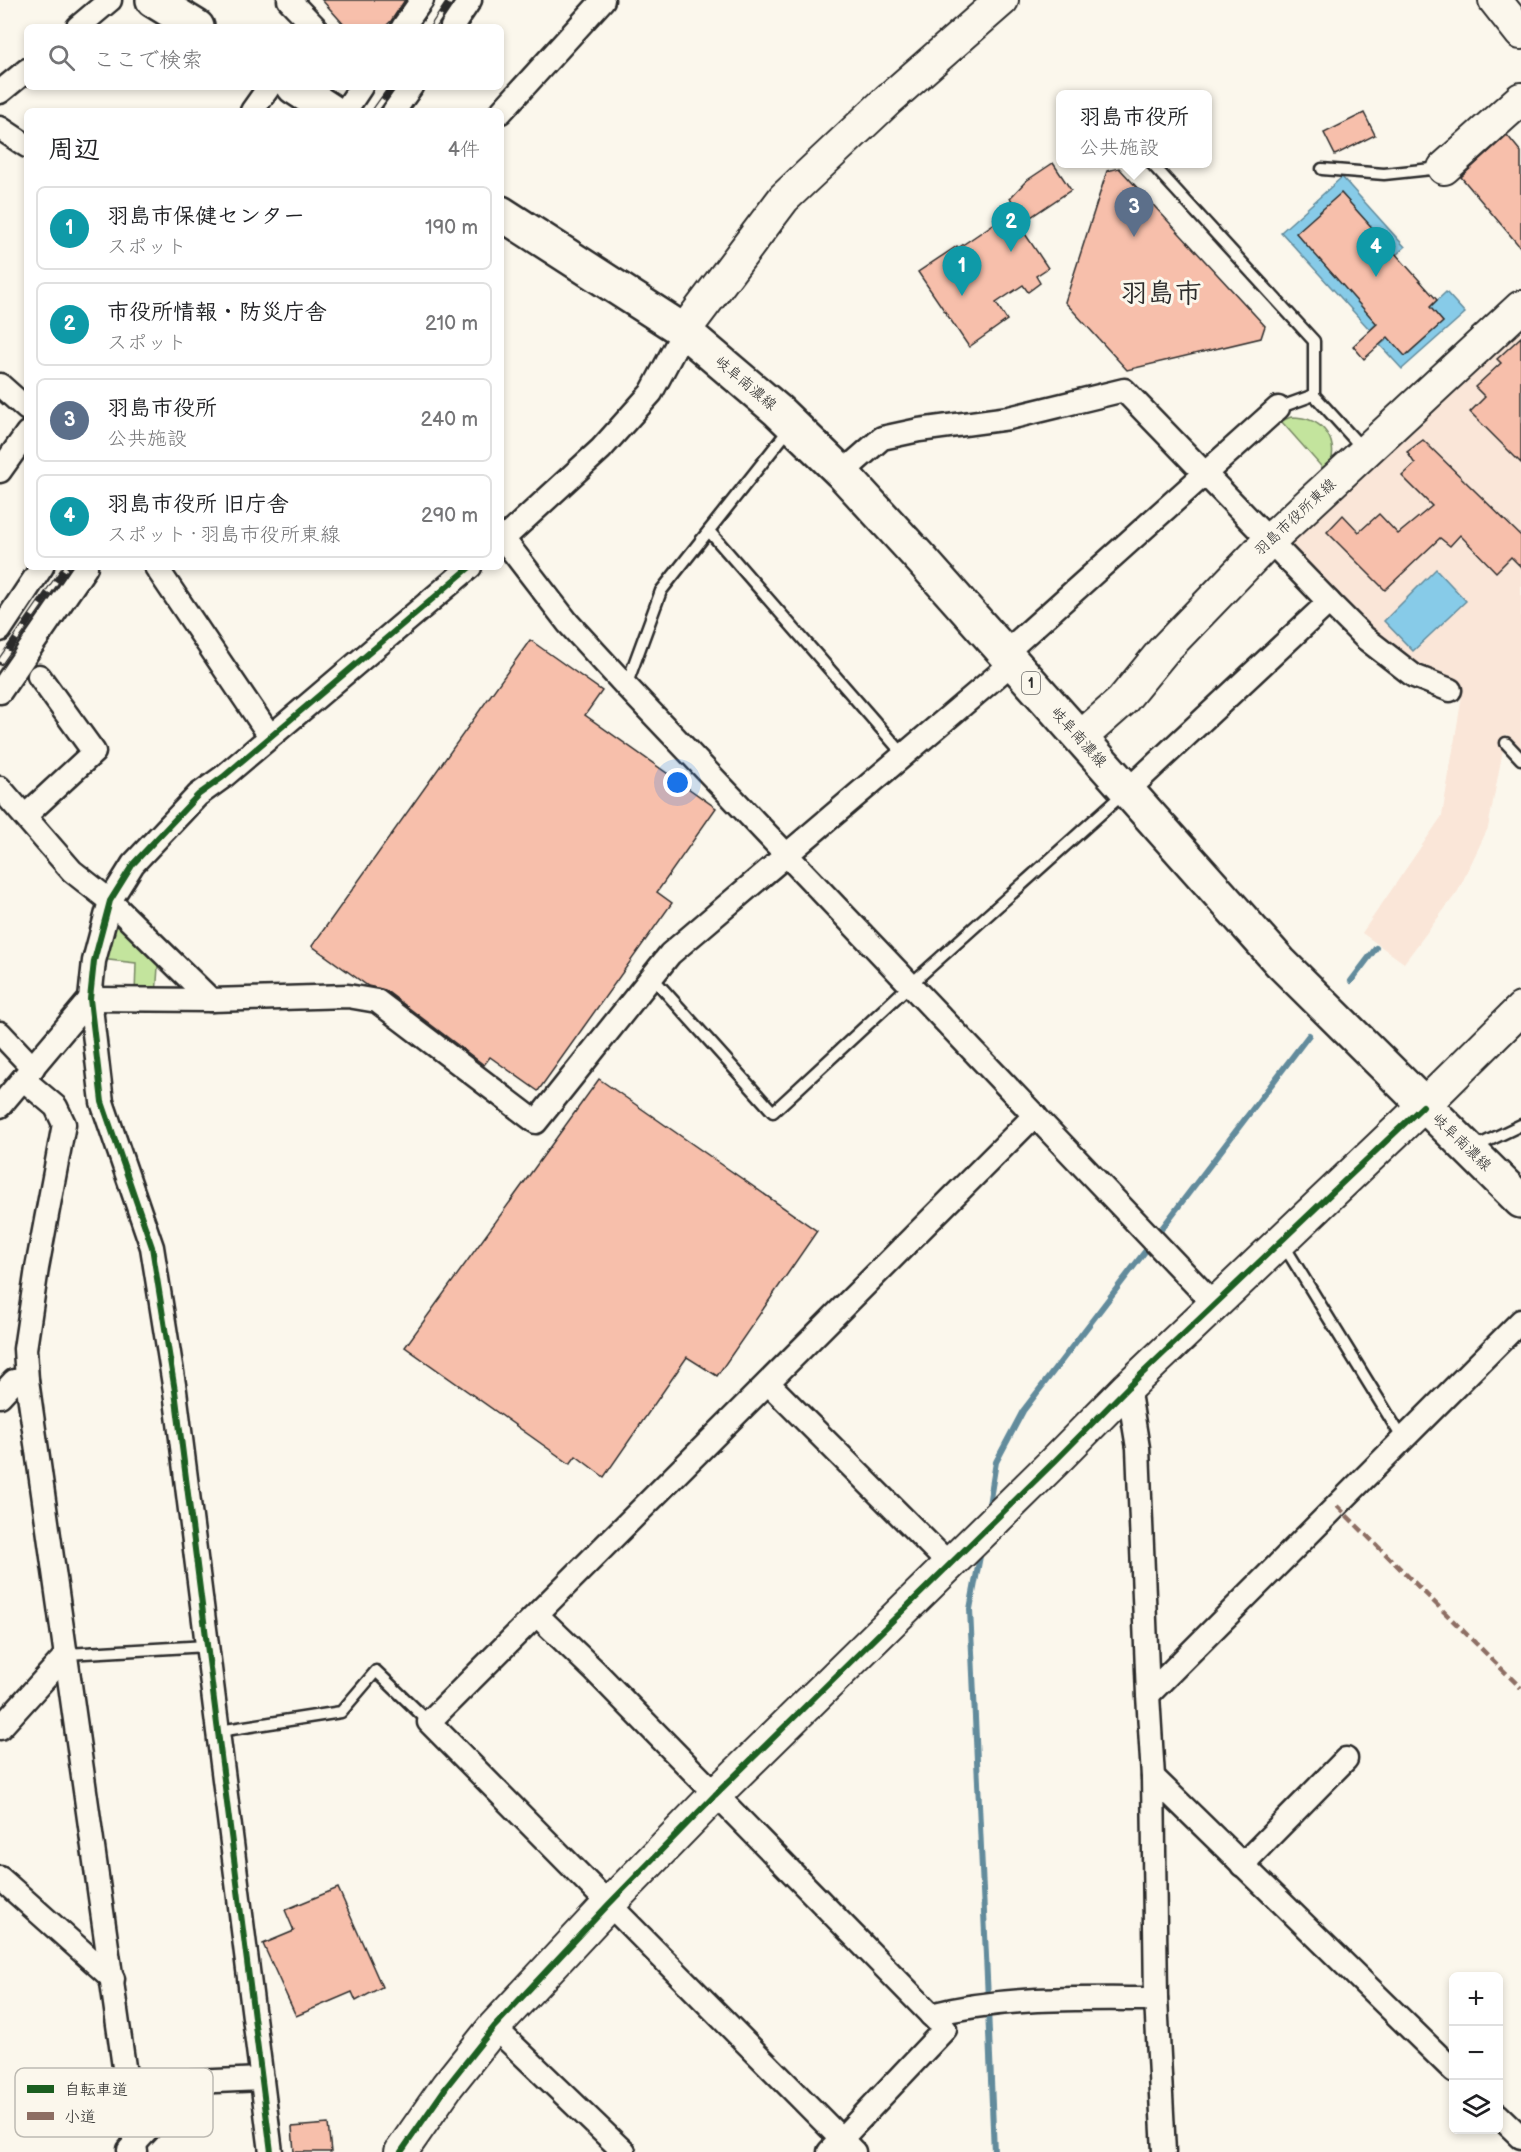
<!DOCTYPE html>
<html lang="ja">
<meta charset="utf-8">
<style>
:root{--surface:#fff;--page:#f6f6f6;--text:#202124;--muted:#757577;--line:#e0e0e0;--accent:#d93025}
body{margin:0;font-family:"Balsamiq Sans","Klee One",sans-serif;background:var(--page);color:var(--text)}
.controls{position:absolute;right:18px;bottom:18px;display:grid;overflow:hidden;border-radius:9px;box-shadow:0 3px 9px #0003}
.controls button{width:54px;height:54px;display:grid;place-items:center;padding:0;border:0;border-bottom:2px solid var(--line);background:var(--surface);color:var(--text);font:30px sans-serif}
.you{position:absolute;left:678px;top:783px;width:21px;height:21px;margin:-15px;border:4px solid #fff;border-radius:50%;background:#1a73e8;box-shadow:0 0 0 9px #1a73e833}
.badge{display:grid;place-items:center;width:39px;height:39px;border-radius:50%;background:var(--accent);color:#fff;font-size:20px;font-weight:700}
.pin{position:absolute;translate:-50% -50px;filter:drop-shadow(0 2px 3px #0008)}
.pin::after{content:'';position:absolute;top:32px;width:21px;height:18px;background:inherit;clip-path:polygon(0 0,100% 0,50% 100%)}
.popup{position:absolute;left:1056px;top:90px;width:156px;height:78px;box-sizing:border-box;display:grid;place-content:center;border-radius:9px;background:var(--surface);filter:drop-shadow(0 2px 4px #0005);font-size:20px;white-space:nowrap;color:var(--muted)}
.popup b{font-size:22px;color:var(--text)}
.popup::after{content:'';position:absolute;left:50%;top:100%;margin-left:-12px;border:12px solid transparent;border-top-color:var(--surface)}
.list{margin:0;padding:0;list-style:none}
h2{display:flex;justify-content:space-between;align-items:center;height:78px;margin:0;padding:0 24px;font-size:26px}
h2 small{font-size:20px;font-weight:400;color:var(--muted)}
.list li{display:grid;grid-template-columns:39px 1fr auto;gap:18px;align-items:center;box-sizing:border-box;height:84px;margin:0 12px 12px;padding:0 12px;border:2px solid var(--line);border-radius:9px}
.list b{display:block;font-size:22px;white-space:nowrap}
.list p{margin:0;font-size:20px;white-space:nowrap;color:var(--muted)}
.list em{font-size:20px;font-style:normal;color:var(--muted)}
.icon{flex:none;width:33px;height:33px;fill:none;stroke:currentColor;stroke-width:2;stroke-linecap:round;stroke-linejoin:round}
.map{position:relative;flex:none;width:1521px;height:2152px;overflow:hidden}
.search{position:absolute;background:var(--surface);box-shadow:0 3px 9px #0003;left:24px;top:24px;width:480px;height:66px;display:flex;align-items:center;gap:15px;box-sizing:border-box;padding:0 21px;border-radius:9px;color:var(--muted);font-size:22px}
.panel{position:absolute;background:var(--surface);box-shadow:0 3px 9px #0003;left:24px;top:108px;width:480px;height:462px;border-radius:9px}
.map>svg:first-child{display:block}
</style>
<div class="map">
<svg width="1521" height="2152" viewBox="0 0 1521 2152">
<rect width="100%" height="100%" fill="#fbf7ec"/>
<filter id="ink" filterUnits="userSpaceOnUse"><feTurbulence type="fractalNoise" baseFrequency=".0167" numOctaves="2"/><feDisplacementMap in="SourceGraphic" scale="12" xChannelSelector="R" yChannelSelector="G"/><feConvolveMatrix kernelMatrix="1 2 1 2 8 2 1 2 1" color-interpolation-filters="sRGB"/></filter>
<g filter="url(#ink)">
<!-- built -->
<path fill="#fae6d8" d="M1521 327V749L1506 734 1488 828 1458 891 1404 963 1362 933 1442 816 1463 690 1416 671 1368 631 1291 551V541Z"/>
<!-- green -->
<g fill="#c3e49d" stroke="#778864" stroke-width="1.5">
<path d="M1291 417C1324 417 1342 442 1327 473L1281 421Z"/>
<path d="M113 907 159 952 156 996 135 995 136 963 100 959Z"/>
</g>
<!-- water -->
<g fill="#87cbe8" stroke="#628b9c" stroke-width="1.5">
<path d="M1342 177 1405 247 1396 255 1341 193 1377 323 1370 330 1281 232Z"/>
<path d="M1446 292 1465 313 1402 369 1380 345 1389 338 1406 356 1443 322 1430 307Z"/>
<path d="M1436 569 1466 601 1413 651 1384 621Z"/>
</g>
<g fill="none" stroke-linecap="round" stroke-linejoin="round">
<!-- stream -->
<g stroke="#628b9c" stroke-width="6">
<path d="M1351 981 1376 948"/>
<path d="M1156 1236 1309 1035"/>
<path d="M988 1511 996 1462 1023 1411 1150 1245"/>
<path d="M981 1551 970 1609 988 1999"/>
<path d="M988 2009 994 2152"/>
</g>
</g>
<!-- building -->
<g fill="#f7bfab" stroke="#2b2b2b" stroke-width="1.5">
<path d="M322 0H405L391 21 385 27H346Z"/>
<path d="M1364 113 1375 135 1335 155 1324 133Z"/>
<path d="M1507 135 1521 152V248L1461 177Z"/>
<path d="M1053 163 1071 190 1019 225 1048 268 1036 276 1040 283 1028 292 1023 285 996 303 1007 320 969 347 918 272 957 246 958 248 1017 208 1010 198 1026 181Z"/>
<path d="M1119 168 1265 326 1261 338 1127 370 1065 302 1107 171Z"/>
<path d="M1341 193 1437 300 1430 307 1443 322 1405 356 1388 337 1364 359 1353 346 1377 324 1296 233Z"/>
<path d="M1521 337V463L1470 412 1485 397 1475 387 1501 363 1497 359Z"/>
<path d="M1423 440 1521 536V567L1511 557 1496 572 1460 535 1450 546 1440 538 1385 590 1327 532 1343 515 1359 532 1379 514 1398 534 1432 506 1402 476 1415 464 1407 452Z"/>
<path d="M530 640 602 691 585 715 716 808 657 892 672 903 538 1091 490 1057 484 1065 385 990 368 986 312 946Z"/>
<path d="M599 1079 817 1231 717 1376 687 1357 604 1477 576 1456 570 1464 405 1347Z"/>
<path d="M338 1888 382 1987 356 2001 352 1992 296 2016 263 1944 294 1931 285 1910Z"/>
<path d="M328 2124 331 2152H294L292 2127Z"/>
</g>
<g fill="none" stroke-linecap="round" stroke-linejoin="round">
<defs>
<g id="lane">
<path d="M1152 164 1314 341V395L1363 449"/>
<path d="M1322 169 1384 174 1441 168"/>
<path d="M1278 408 1314 395"/>
<path d="M709 531 904 755"/>
<path d="M626 686 661 591 790 428"/>
<path d="M1506 743 1521 759"/>
<path d="M652 977 773 1112 911 984 1124 793"/>
<path d="M1473 1148 1521 1125"/>
<path d="M1283 1244 1403 1439"/>
<path d="M67 1654 207 1646"/>
<path d="M219 1731 341 1712 376 1671 429 1722"/>
</g>
<g id="street">
<path d="M289 0 315 27"/>
<path d="M78 27 110 0"/>
<path d="M403 27 422 0"/>
<path d="M452 27 470 0"/>
<path d="M0 92 27 70"/>
<path d="M252 111 269 87"/>
<path d="M345 111 361 87"/>
<path d="M394 111 411 87"/>
<path d="M501 112 603 0"/>
<path d="M0 128 27 146"/>
<path d="M0 385 27 409"/>
<path d="M0 471 27 433"/>
<path d="M842 473 882 438 919 430 1009 418 1124 390 1329 602 1127 791"/>
<path d="M501 536 568 623 626 686 1214 1304"/>
<path d="M501 541 601 449 651 393 684 331"/>
<path d="M156 567 270 736"/>
<path d="M1329 602 1365 638 1414 676 1450 690"/>
<path d="M0 630 42 567"/>
<path d="M1004 654 1278 408"/>
<path d="M0 692 86 567"/>
<path d="M0 788 72 871 110 901 211 1000"/>
<path d="M25 816 94 752 39 676"/>
<path d="M90 999 211 1000 348 996 377 1001 536 1122 670 954 1012 663"/>
<path d="M0 1033 33 1068"/>
<path d="M23 1079 56 1107 64 1124 37 1268 25 1349 27 1380 136 2152"/>
<path d="M0 1106 90 999"/>
<path d="M768 1383 949 1564"/>
<path d="M1128 1387 1138 1448 1148 1695 1153 1777 1156 1999 1164 2152"/>
<path d="M0 1396 14 1381 27 1380"/>
<path d="M537 1615 595 1671 945 2029 829 2152"/>
<path d="M1148 1695 1521 1321"/>
<path d="M0 1728 67 1654"/>
<path d="M1153 1777 1454 2071"/>
<path d="M1242 1865 1346 1759"/>
<path d="M0 1878 113 1979"/>
<path d="M931 2015C1005 1996 1080 1999 1156 1999"/>
<path d="M494 2027 624 2152"/>
<path d="M1498 2115 1521 2137"/>
<path d="M129 2150 192 2082 262 2079"/>
<path d="M271 2152 175 1391 152 1247 102 1102 90 999 94 961 110 901 133 864 198 795 223 777 470 567"/>
<path d="M854 2152 429 1722 1035 1115"/>
</g>
<g id="secondary">
<path d="M1495 0 1521 33"/>
<path d="M1444 168 1521 99"/>
<path d="M684 331 784 198 888 100 1002 0"/>
<path d="M1080 738 1122 701 1163 651 1270 540 1521 307"/>
<path d="M401 2152 447 2086 494 2027 608 1905 715 1795 1055 1461 1128 1387 1423 1106 1521 1009"/>
</g>
<g id="primary">
<path d="M153 0 197 27"/>
<path d="M294 87 331 111"/>
<path d="M501 213 684 331 777 410 842 473 921 559 1280 962 1521 1201"/>
</g>
</defs>
<!-- lane casing -->
<use href="#lane" stroke="#2b2b2b" stroke-width="15"/>
<!-- street casing -->
<use href="#street" stroke="#2b2b2b" stroke-width="27"/>
<!-- secondary casing -->
<use href="#secondary" stroke="#2b2b2b" stroke-width="36"/>
<!-- primary casing -->
<use href="#primary" stroke="#2b2b2b" stroke-width="38"/>
<!-- lane -->
<use href="#lane" stroke="#fbf7ec" stroke-width="10"/>
<!-- street -->
<use href="#street" stroke="#fbf7ec" stroke-width="22"/>
<!-- secondary -->
<use href="#secondary" stroke="#fbf7ec" stroke-width="32"/>
<!-- primary -->
<use href="#primary" stroke="#fbf7ec" stroke-width="33"/>
<defs>
<g id="rail">
<path d="M433 27 451 0"/>
<path d="M375 111 392 87"/>
<path d="M0 662 66 567"/>
</g>
</defs>
<!-- rail casing -->
<use href="#rail" stroke="#2b2b2b" stroke-width="7"/>
<!-- rail -->
<use href="#rail" stroke="#fbf7ec" stroke-width="4.5" stroke-dasharray="14" stroke-linecap="butt"/>
<!-- quiet -->
<path stroke="#8d6e63" stroke-width="4.5" stroke-dasharray="9 4.5" stroke-linecap="butt" d="M1337 1506 1521 1688"/>
<defs>
<g id="cycleway">
<path d="M271 2152 175 1391 152 1247 102 1102 90 999 94 961 110 901 133 864 198 795 223 777 470 567"/>
<path d="M401 2152 447 2086 494 2027 608 1905 715 1795 1055 1461 1128 1387 1423 1106"/>
</g>
</defs>
<!-- cycleway casing -->
<use href="#cycleway" stroke="#fbf7ec" stroke-width="10"/>
<!-- cycleway -->
<use href="#cycleway" stroke="#1b5e20" stroke-width="6"/>
</g>
</g>
<g text-anchor="middle" stroke-width="6" stroke-linejoin="round" paint-order="stroke">
<!-- shield labels -->
<rect fill="#fbf7ec" stroke="#696865" stroke-width="1.5" x="1022" y="672" width="18" height="22" rx="4.5"/>
<g font-size="14" font-weight="bold" fill="#2b2b2b">
<text x="1031" y="688">1</text>
</g>
<!-- street labels -->
<g font-size="15" fill="#2b2b2b" stroke="#fbf7ec">
<text transform="translate(746 383) rotate(40)" y="5">岐阜南濃線</text>
<text transform="translate(1295 517) rotate(-43)" y="5">羽島市役所東線</text>
<text transform="translate(1079 737) rotate(48)" y="5">岐阜南濃線</text>
<text transform="translate(1462 1142) rotate(44)" y="5">岐阜南濃線</text>
</g>
<!-- town labels -->
<g font-size="27" font-weight="bold" fill="#2b2b2b" stroke="#fbf7ec">
<text x="1161" y="302">羽島市</text>
</g>
</g>
<!-- legend -->
<rect x="15" y="2068" width="198" height="69" rx="9" fill="#fbf7ec" stroke="#bdbab2" stroke-width="1.5"/>
<rect x="27" y="2085" width="27" height="8" fill="#1b5e20"/>
<rect x="27" y="2112" width="27" height="8" fill="#8d6e63"/>
<g font-size="16" fill="#2b2b2b">
<text x="64" y="2095">自転車道</text>
<text x="64" y="2122">小道</text>
</g>
</svg>
<div class="controls">
<button>+</button>
<button>−</button>
<button><svg class="icon" aria-label="layers" viewBox="0 0 24 24"><path d="M12 4l9 5-9 5-9-5zM3 14l9 5 9-5"/></svg></button>
</div>
<div class="you"></div>
<div class="pin badge" style="left:962px;top:296px;background:#0f9aa8">1</div>
<div class="pin badge" style="left:1011px;top:252px;background:#0f9aa8">2</div>
<div class="pin badge" style="left:1134px;top:237px;background:#5c6f8a">3</div>
<div class="popup"><b>羽島市役所</b>公共施設</div>
<div class="pin badge" style="left:1376px;top:277px;background:#0f9aa8">4</div>
<div class="search"><svg class="icon" aria-label="search" viewBox="0 0 24 24"><circle cx="10" cy="10" r="6"/><path d="M15 15l6 6"/></svg>ここで検索</div>
<section class="panel">
<h2>周辺<small>4件</small></h2>
<ul class="list">
<li><span class="badge" style="background:#0f9aa8">1</span><div><b>羽島市保健センター</b><p>スポット</p></div><em>190 m</em></li>
<li><span class="badge" style="background:#0f9aa8">2</span><div><b>市役所情報・防災庁舎</b><p>スポット</p></div><em>210 m</em></li>
<li><span class="badge" style="background:#5c6f8a">3</span><div><b>羽島市役所</b><p>公共施設</p></div><em>240 m</em></li>
<li><span class="badge" style="background:#0f9aa8">4</span><div><b>羽島市役所 旧庁舎</b><p>スポット · 羽島市役所東線</p></div><em>290 m</em></li>
</ul>
</section>
</div>
